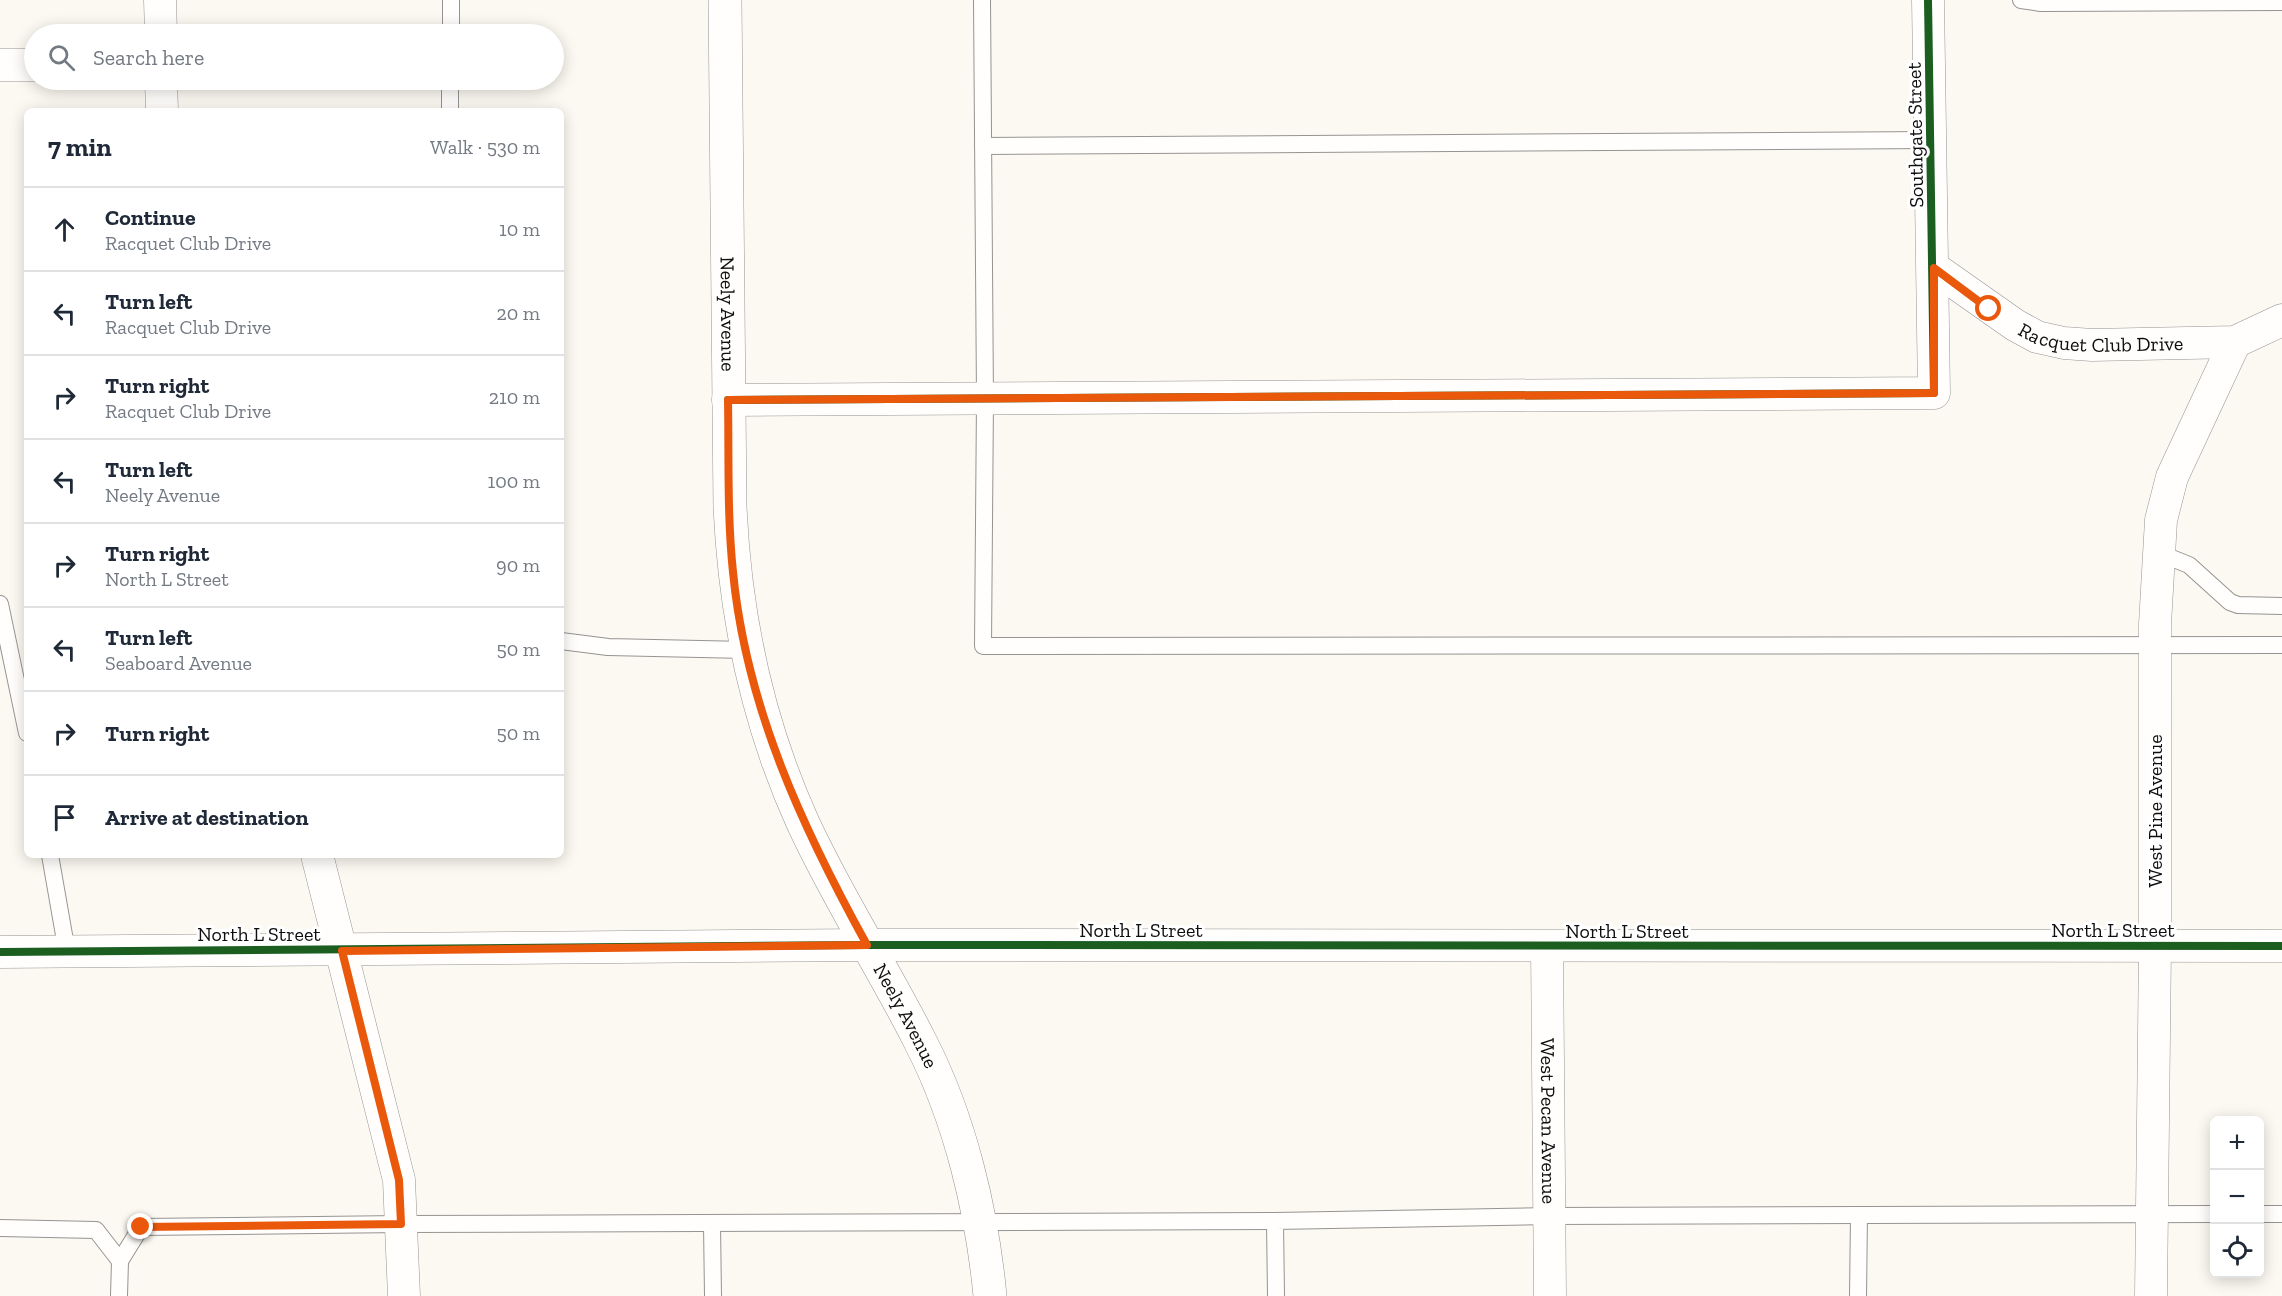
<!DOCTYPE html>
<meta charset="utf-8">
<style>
:root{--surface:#fff;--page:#f2f2f3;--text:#1f2937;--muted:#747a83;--line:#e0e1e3}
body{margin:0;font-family:"Zilla Slab",serif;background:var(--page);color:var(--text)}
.controls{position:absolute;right:18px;bottom:18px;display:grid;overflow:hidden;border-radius:9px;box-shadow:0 3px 15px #0003}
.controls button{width:54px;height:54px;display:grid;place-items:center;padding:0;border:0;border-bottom:2px solid var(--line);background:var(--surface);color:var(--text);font:30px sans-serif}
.stop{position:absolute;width:18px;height:18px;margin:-14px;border:4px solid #ea580c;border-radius:50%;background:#fff}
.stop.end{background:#ea580c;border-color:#fff;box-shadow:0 2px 6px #0008}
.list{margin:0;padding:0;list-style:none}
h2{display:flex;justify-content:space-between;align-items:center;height:78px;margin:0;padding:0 24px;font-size:26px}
h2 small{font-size:20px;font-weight:400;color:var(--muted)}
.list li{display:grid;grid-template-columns:39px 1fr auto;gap:18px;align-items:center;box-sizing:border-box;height:84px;padding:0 24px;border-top:2px solid var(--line)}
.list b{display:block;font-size:22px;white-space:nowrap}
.list p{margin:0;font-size:20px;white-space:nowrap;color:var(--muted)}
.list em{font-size:20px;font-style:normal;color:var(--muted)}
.icon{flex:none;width:33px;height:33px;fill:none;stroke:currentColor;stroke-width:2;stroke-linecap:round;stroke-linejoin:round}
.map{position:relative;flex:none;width:2282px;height:1296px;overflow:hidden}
.search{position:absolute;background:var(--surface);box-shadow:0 3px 15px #0003;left:24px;top:24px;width:540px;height:66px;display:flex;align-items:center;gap:15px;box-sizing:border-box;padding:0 21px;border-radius:33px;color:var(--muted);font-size:22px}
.panel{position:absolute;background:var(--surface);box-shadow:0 3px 15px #0003;left:24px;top:108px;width:540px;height:750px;border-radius:9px}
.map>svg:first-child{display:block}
</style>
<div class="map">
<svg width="2282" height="1296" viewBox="0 0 2282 1296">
<rect width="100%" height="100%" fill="#fcf9f2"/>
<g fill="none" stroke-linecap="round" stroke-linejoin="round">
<defs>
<g id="service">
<path d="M982 0 985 399 983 646 2282 645"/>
<path d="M2021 0 2041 3 2282 2"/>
<path d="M451 34V0"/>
<path d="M450 111V80"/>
<path d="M983 146 1931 140"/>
<path d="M2159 553 2189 565 2230 602 2238 605 2282 606"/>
<path d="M0 604 27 733"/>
<path d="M561 641 608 647 746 650"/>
<path d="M50 855 67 952"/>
<path d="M2260 1214H2282"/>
<path d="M712 1224 713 1296"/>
<path d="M0 1228 96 1230 120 1261 119 1296"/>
<path d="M120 1261 141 1227 401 1224 1275 1221"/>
<path d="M1276 1296 1275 1221 1549 1216 2214 1214"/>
<path d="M1858 1296 1859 1215"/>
</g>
<g id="minor">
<path d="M160 0 161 34"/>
<path d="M0 65H34"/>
<path d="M161 80 162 111"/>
<path id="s1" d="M1934 268 2015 325 2037 337 2064 343 2092 345 2235 342 2282 320"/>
<path d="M728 400 1934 393 1928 0"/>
<path d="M317 855 399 1180 404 1296"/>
<path id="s2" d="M1547 947 1550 1296"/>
<path d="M0 952 867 945 2282 946"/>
<path d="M2151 1296 2155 947V624L2161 520 2172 477 2235 342"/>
</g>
<g id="tertiary">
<path id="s3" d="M725 0 730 507C735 617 758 724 803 823 838 899 884 969 921 1043 960 1119 982 1211 990 1296"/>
</g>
</defs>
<!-- service casing -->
<use href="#service" stroke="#959491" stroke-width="18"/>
<!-- minor casing -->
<use href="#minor" stroke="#959491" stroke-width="33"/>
<!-- tertiary casing -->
<use href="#tertiary" stroke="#959491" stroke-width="34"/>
<!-- service -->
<use href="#service" stroke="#fffefd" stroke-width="16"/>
<!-- minor -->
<use href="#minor" stroke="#fffefd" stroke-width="32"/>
<!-- tertiary -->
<use href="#tertiary" stroke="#fffefd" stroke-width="33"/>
<defs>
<g id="cycleway">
<path d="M728 400 1934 393 1928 0"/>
<path d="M0 952 867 945 2282 946"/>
</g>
</defs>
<!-- cycleway casing -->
<use href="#cycleway" stroke="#fff" stroke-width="11"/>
<!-- cycleway -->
<use href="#cycleway" stroke="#1b5e20" stroke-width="8"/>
</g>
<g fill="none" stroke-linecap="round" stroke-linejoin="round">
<!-- route -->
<path stroke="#ea580c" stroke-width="8" d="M141 1227 401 1224 399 1180 342 951 867 945C803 829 746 707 733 572 727 515 729 457 728 400L1934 393V268L1989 309"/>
</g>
<g text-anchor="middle" stroke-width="6" stroke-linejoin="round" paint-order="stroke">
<!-- street labels -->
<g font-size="20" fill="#0e0e0e" stroke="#fff">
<text transform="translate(1915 135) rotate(-91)" y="7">Southgate Street</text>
<text dy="7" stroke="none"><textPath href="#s3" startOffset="314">Neely Avenue</textPath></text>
<text dy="7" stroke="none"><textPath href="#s1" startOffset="188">Racquet Club Drive</textPath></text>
<text transform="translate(2155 811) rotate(-90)" y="7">West Pine Avenue</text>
<text x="1141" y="937">North L Street</text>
<text x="2113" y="937">North L Street</text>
<text x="1627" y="938">North L Street</text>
<text x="259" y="941">North L Street</text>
<text dy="7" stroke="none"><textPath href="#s3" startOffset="1052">Neely Avenue</textPath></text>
<text dy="7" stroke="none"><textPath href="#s2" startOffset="174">West Pecan Avenue</textPath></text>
</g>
</g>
</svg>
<div class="controls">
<button>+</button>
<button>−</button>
<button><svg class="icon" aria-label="locate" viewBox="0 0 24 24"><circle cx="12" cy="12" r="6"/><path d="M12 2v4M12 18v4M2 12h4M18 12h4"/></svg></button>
</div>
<div class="stop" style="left:1989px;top:309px"></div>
<div class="stop end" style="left:141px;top:1227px"></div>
<div class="search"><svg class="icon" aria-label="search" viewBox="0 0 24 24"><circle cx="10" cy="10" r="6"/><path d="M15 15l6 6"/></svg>Search here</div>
<section class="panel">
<h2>7 min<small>Walk · 530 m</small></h2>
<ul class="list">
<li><svg class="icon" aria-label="ahead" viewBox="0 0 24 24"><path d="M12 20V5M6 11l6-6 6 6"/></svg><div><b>Continue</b><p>Racquet Club Drive</p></div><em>10 m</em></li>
<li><svg class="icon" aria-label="left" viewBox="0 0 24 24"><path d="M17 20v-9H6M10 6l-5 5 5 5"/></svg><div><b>Turn left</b><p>Racquet Club Drive</p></div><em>20 m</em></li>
<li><svg class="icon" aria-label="right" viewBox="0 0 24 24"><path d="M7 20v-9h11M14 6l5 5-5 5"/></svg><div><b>Turn right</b><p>Racquet Club Drive</p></div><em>210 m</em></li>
<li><svg class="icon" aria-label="left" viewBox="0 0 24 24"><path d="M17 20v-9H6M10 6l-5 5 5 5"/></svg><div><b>Turn left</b><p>Neely Avenue</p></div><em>100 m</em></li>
<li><svg class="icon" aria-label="right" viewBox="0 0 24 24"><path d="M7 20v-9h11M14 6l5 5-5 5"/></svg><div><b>Turn right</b><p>North L Street</p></div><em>90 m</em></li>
<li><svg class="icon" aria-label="left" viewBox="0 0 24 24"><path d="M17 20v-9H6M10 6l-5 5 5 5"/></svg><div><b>Turn left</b><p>Seaboard Avenue</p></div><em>50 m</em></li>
<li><svg class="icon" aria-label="right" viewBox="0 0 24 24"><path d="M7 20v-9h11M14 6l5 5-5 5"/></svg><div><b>Turn right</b></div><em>50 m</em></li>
<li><svg class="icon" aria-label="arrive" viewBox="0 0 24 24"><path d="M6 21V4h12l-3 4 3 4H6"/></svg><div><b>Arrive at destination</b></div></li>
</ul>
</section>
</div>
